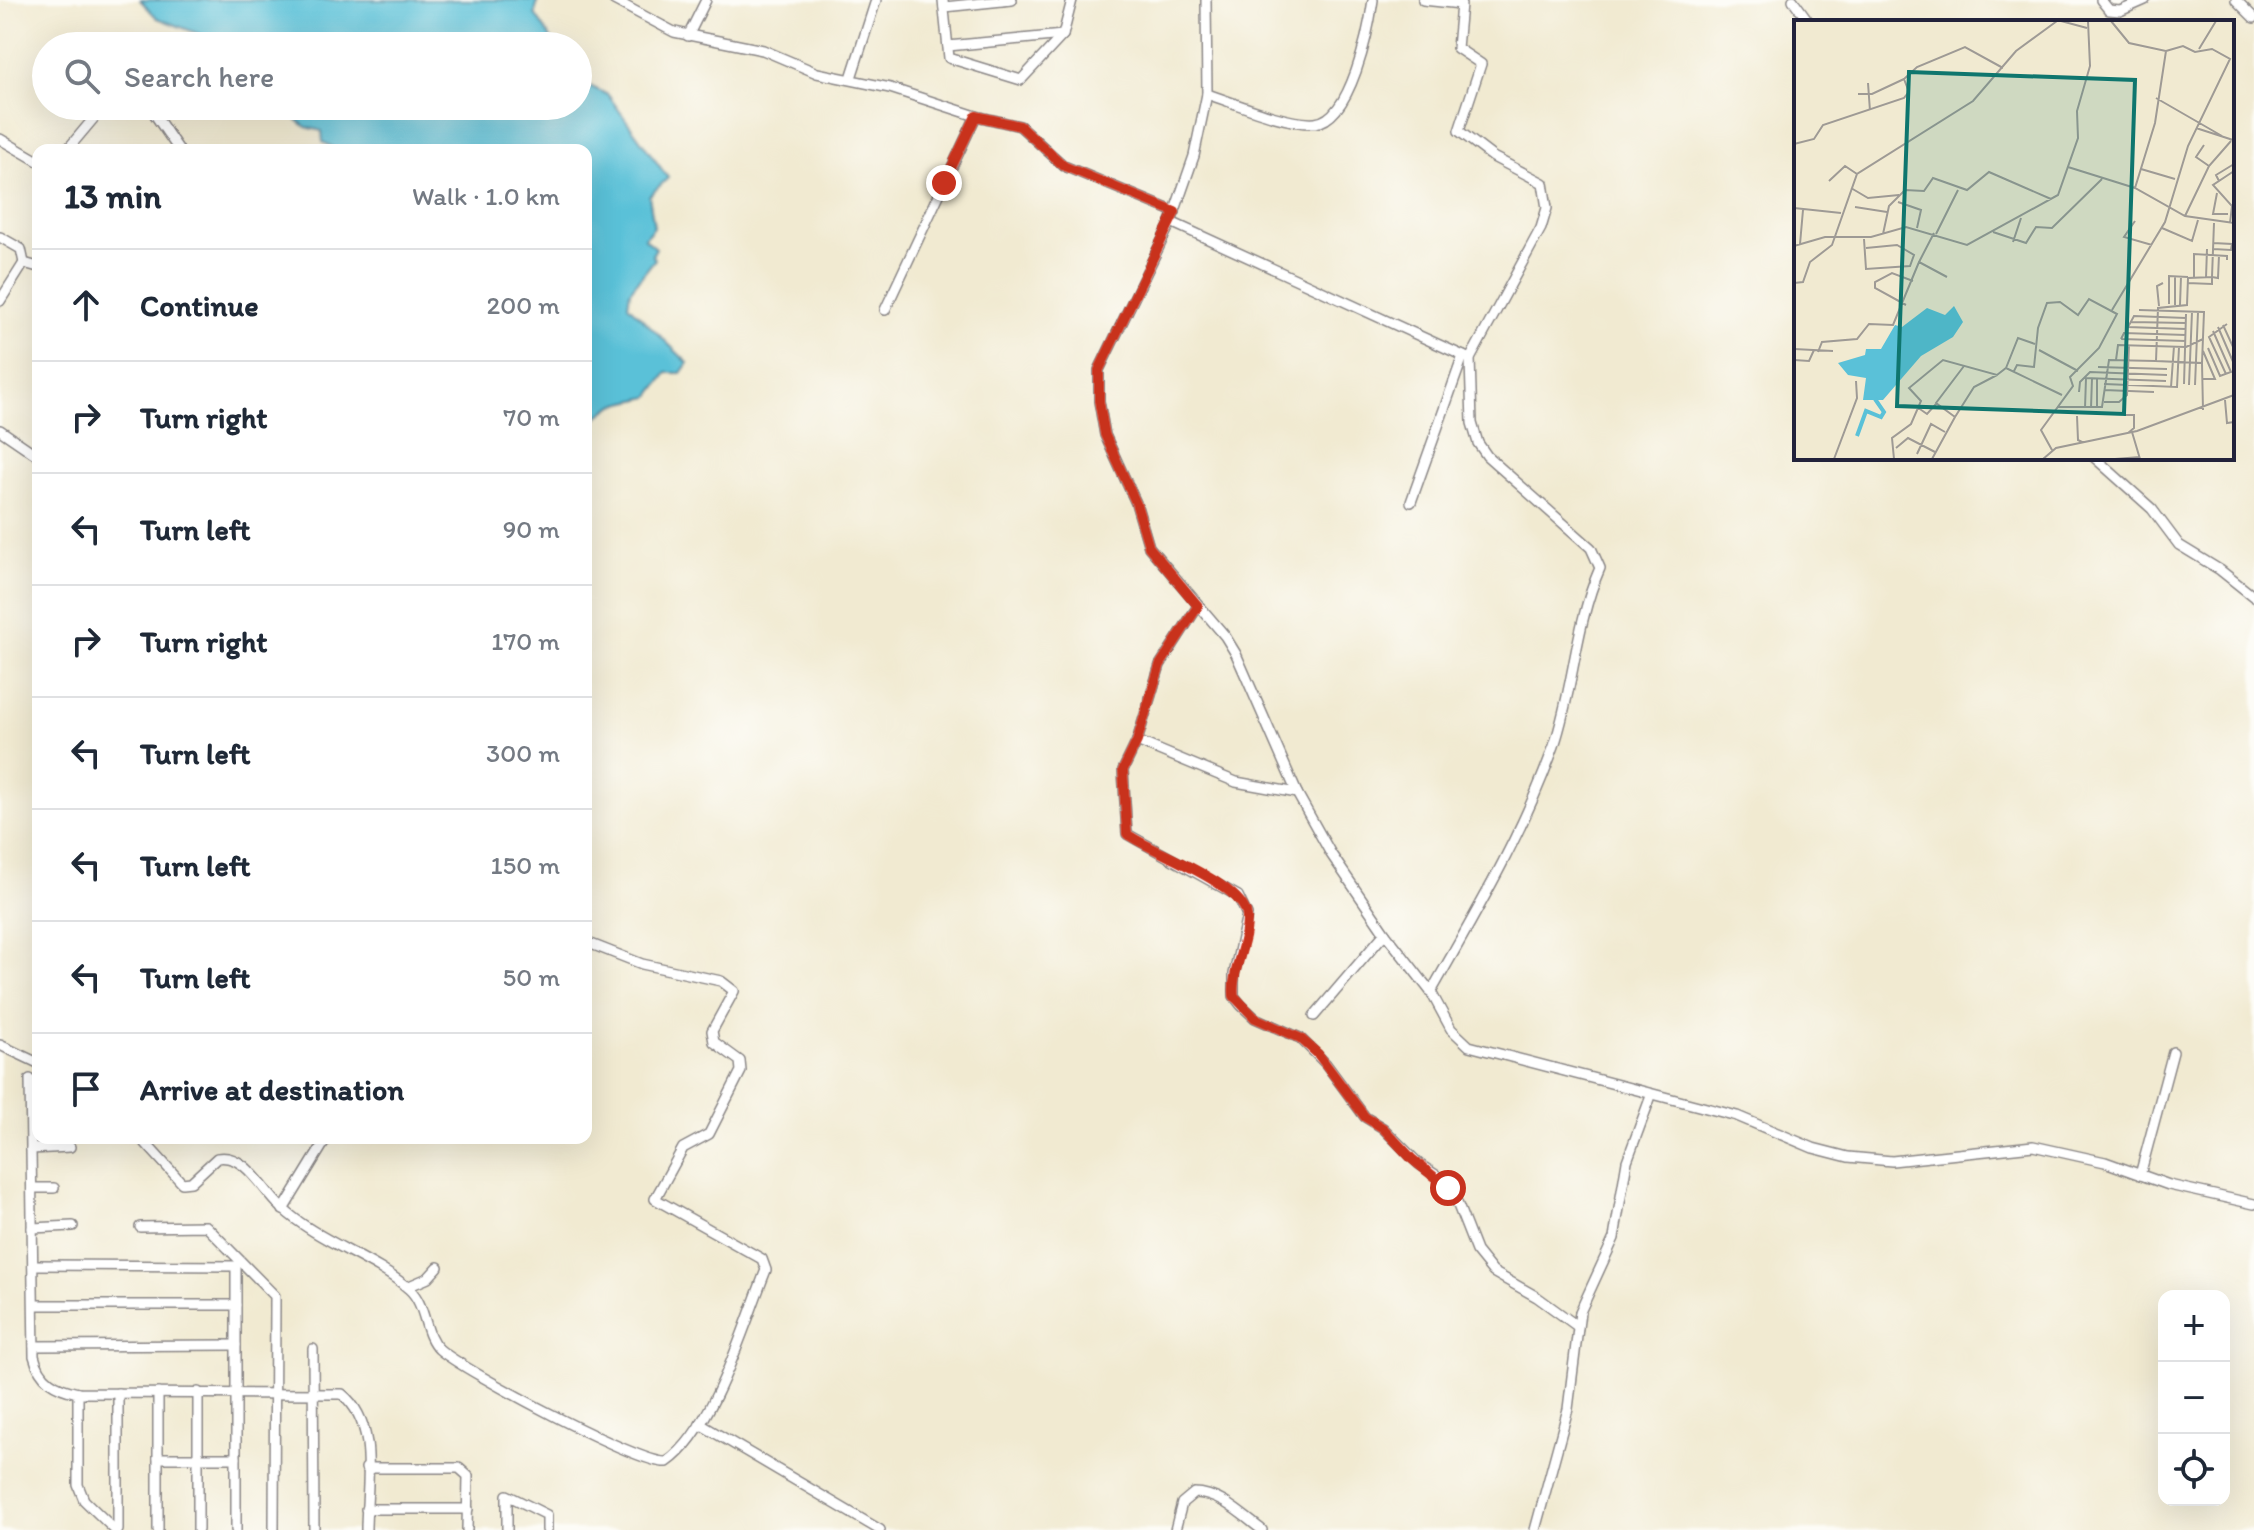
<!DOCTYPE html>
<meta charset="utf-8">
<style>
:root{--surface:#fff;--page:#f6f6f7;--text:#1f2937;--muted:#747a83;--line:#e0e1e3}
body{margin:0;font-family:Itim,sans-serif;background:var(--page);color:var(--text)}
.controls{position:absolute;right:24px;bottom:24px;display:grid;overflow:hidden;border-radius:16px;box-shadow:0 8px 32px #0002}
.controls button{width:72px;height:72px;display:grid;place-items:center;padding:0;border:0;border-bottom:2px solid var(--line);background:var(--surface);color:var(--text);font:40px sans-serif}
.stop{position:absolute;width:24px;height:24px;margin:-18px;border:6px solid #c8321e;border-radius:50%;background:#fff}
.stop.end{background:#c8321e;border-color:#fff;box-shadow:0 2px 8px #0008}
.list{margin:0;padding:0;list-style:none}
h2{display:flex;justify-content:space-between;align-items:center;height:104px;margin:0;padding:0 32px;font-size:34px}
h2 small{font-size:26px;font-weight:400;color:var(--muted)}
.list li{display:grid;grid-template-columns:52px 1fr auto;gap:24px;align-items:center;box-sizing:border-box;height:112px;padding:0 32px;border-top:2px solid var(--line)}
.list b{display:block;font-size:30px;white-space:nowrap}
.list em{font-size:26px;font-style:normal;color:var(--muted)}
.icon{flex:none;width:44px;height:44px;fill:none;stroke:currentColor;stroke-width:2;stroke-linecap:round;stroke-linejoin:round}
.map{position:relative;flex:none;width:2254px;height:1530px;overflow:hidden}
.search{position:absolute;background:var(--surface);box-shadow:0 8px 32px #0002;left:32px;top:32px;width:560px;height:88px;display:flex;align-items:center;gap:20px;box-sizing:border-box;padding:0 28px;border-radius:44px;color:var(--muted);font-size:30px}
.panel{position:absolute;background:var(--surface);box-shadow:0 8px 32px #0002;left:32px;top:144px;width:560px;height:1000px;border-radius:16px}
.map>svg:first-child{display:block}
</style>
<div class="map">
<svg width="2254" height="1530" viewBox="0 0 2254 1530">
<rect width="100%" height="100%" fill="#fdfcf7"/>
<filter id="ink" filterUnits="userSpaceOnUse"><feTurbulence type="fractalNoise" baseFrequency=".0125" numOctaves="2"/><feDisplacementMap in="SourceGraphic" scale="16" xChannelSelector="R" yChannelSelector="G"/><feConvolveMatrix kernelMatrix="1 2 1 2 8 2 1 2 1" color-interpolation-filters="sRGB"/></filter>
<filter id="wash" filterUnits="userSpaceOnUse"><feTurbulence type="fractalNoise" baseFrequency=".006" numOctaves="4" result="noise"/><feDisplacementMap in="SourceGraphic" scale="32" xChannelSelector="R" yChannelSelector="G"/><feGaussianBlur stdDeviation="1.8" result="paint"/><feColorMatrix in="noise" values="0 0 0 0 0 0 0 0 0 0 0 0 0 0 0 0 0 1.4 0 .05"/><feComposite in="paint" operator="in"/></filter>
<g filter="url(#wash)">
<rect width="100%" height="100%" fill="#f1ead1"/>
<!-- water -->
<g fill="#5ac1d8" stroke="#3e728a" stroke-width="2">
<path d="M140 0H538L535 14 556 46H215L210 38 157 18Z"/>
<path d="M578 80 608 95 668 178 649 196 654 227 644 238 656 248 652 255 655 259 630 291 628 305 688 363 681 373H667L649 397 614 405 586 425V150H338L323 142 322 131 306 127 280 106H578Z"/>
</g>
</g>
<g filter="url(#ink)">
<g fill="none" stroke-linecap="round" stroke-linejoin="round">
<defs>
<g id="minor">
<path d="M614 0 674 32 763 50 817 73 890 88 976 116"/>
<path d="M943 0 949 58 1021 80 1063 35 1072 0"/>
<path d="M1206 0 1207 94 1194 156 1171 222 1099 370V401L1105 435 1136 503 1149 547 1225 636 1236 654 1297 793 1331 854 1385 933 1431 992 1451 1029 1469 1046 1737 1116 1813 1148 1848 1157 1892 1161 2033 1146 2105 1162 2169 1185 2254 1204"/>
<path d="M1423 0 1461 4 1457 48 1481 64 1459 131 1493 157 1543 183 1547 208 1541 228 1470 359 1472 423 1478 443 1487 456 1591 548 1600 568C1575 625 1574 687 1554 746 1523 833 1477 911 1431 992"/>
<path d="M1793 0 1809 22"/>
<path d="M2101 0 2109 10 2120 11 2145 0"/>
<path d="M2236 0 2254 18"/>
<path d="M944 7 1012 0"/>
<path d="M688 36 706 0"/>
<path d="M948 46 1063 35"/>
<path d="M851 78 876 0"/>
<path d="M1207 94C1235 103 1286 125 1315 123 1351 120 1369 29 1373 0"/>
<path d="M149 106 179 150"/>
<path d="M0 139 38 161"/>
<path d="M67 150 104 106"/>
<path d="M1171 222 1470 359"/>
<path d="M0 237 21 249 24 263"/>
<path d="M0 301 24 263 38 267"/>
<path d="M885 310 976 116 1020 126 1064 166 1175 212"/>
<path d="M0 430 38 456"/>
<path d="M2095 458 2152 509 2179 545 2220 570 2254 597"/>
<path d="M1411 502 1463 356"/>
<path d="M1198 606 1160 665 1137 741 1123 770 1127 834 1238 896 1247 915 1234 974V996L1241 1005 1255 1018 1300 1038 1326 1064 1365 1117 1383 1128 1419 1164 1442 1179 1454 1195 1476 1251 1493 1272 1537 1297 1577 1326"/>
<path d="M1137 741 1236 782 1297 793"/>
<path d="M1314 1016 1385 933"/>
<path d="M0 1045 38 1063"/>
<path d="M30 1079 34 1356C40 1380 55 1388 78 1393L342 1394C380 1425 366 1486 366 1530"/>
<path d="M141 1138 182 1183 191 1182 217 1158C245 1152 263 1191 281 1207 318 1242 372 1257 409 1289 427 1305 423 1334 439 1349 464 1371 640 1465 667 1462 714 1430 745 1322 766 1270L762 1259 655 1199 683 1148 709 1134 741 1071 740 1061 714 1042 712 1031 734 991 721 981 642 964 586 942"/>
<path d="M31 1149 70 1147"/>
<path d="M2140 1175 2173 1052"/>
<path d="M32 1188H54"/>
<path d="M283 1210 327 1138"/>
<path d="M140 1227 206 1226 275 1296 274 1530"/>
<path d="M32 1228 73 1226"/>
<path d="M33 1265 236 1266V1530"/>
<path d="M407 1287 428 1278 438 1267"/>
<path d="M34 1305H236"/>
<path d="M34 1346 236 1345"/>
<path d="M313 1349 314 1530"/>
<path d="M78 1393V1485L84 1500 115 1530"/>
<path d="M700 1424 880 1530"/>
<path d="M158 1458H236"/>
<path d="M366 1468H459L468 1476 467 1530"/>
<path d="M366 1509H468"/>
<path d="M118 1530V1393"/>
<path d="M158 1530V1393"/>
<path d="M198 1530V1392"/>
<path d="M507 1530V1495L547 1515V1530"/>
<path d="M1175 1530 1182 1503 1194 1493C1220 1493 1242 1515 1262 1530"/>
<path d="M1535 1530 1568 1409 1580 1312 1614 1238 1627 1161 1651 1096"/>
</g>
</defs>
<!-- minor casing -->
<use href="#minor" stroke="#8a8686" stroke-width="12"/>
<!-- minor -->
<use href="#minor" stroke="#fff" stroke-width="9"/>
</g>
</g>
<g fill="none" stroke-linecap="round" stroke-linejoin="round" filter="url(#ink)">
<!-- route -->
<path stroke="#c8321e" stroke-width="10" d="M944 183 976 116 1020 126 1064 166 1175 212 1099 370V401L1105 435 1136 503 1149 547 1198 606 1160 665 1137 741 1123 770 1127 834C1153 853 1245 884 1247 917 1248 945 1231 969 1234 996L1255 1018 1300 1038 1318 1054 1365 1117 1383 1128 1412 1159 1448 1188"/>
</g>
<!-- overview -->
<g transform="translate(1794 20)">
<rect width="440" height="440" fill="#f1ead1"/>
<path d="M160 286 169 302 159 317 127 336 89 380H69L72 358 54 355 44 343 71 335 72 329H87L101 305 108 307 133 288 151 295Z" fill="#5ac1d8"/>
<path fill="none" stroke="#5ac1d8" stroke-width="4" d="M63 416 72 391 87 397 90 392 81 379"/>
<path fill="none" stroke="#9e9a95" stroke-width="2" d="M267 1 293 8M317 1 335 23 372 31 361 103 341 168M405 29 422 1M74 63 76 91M64 74H78L110 59M362 78 428 116M402 108 439 120M0 124 20 119 29 105 110 78 115 72 110 59 123 47 171 27 209 48M410 125 402 137 415 146M274 147 341 168 391 196 440 203M347 149 381 159M35 161 51 146 63 154M425 161 422 155 440 144M57 168 74 178 105 175M423 173 419 194H434M104 182 127 190 123 208M61 187 93 192M0 188 47 193M391 196 415 146 437 121M341 201 330 217 358 225M436 203 438 186 419 165 440 151M368 208 398 221 404 200M199 212 232 223 242 207 258 208 308 159M140 213 125 242 153 257M89 214 95 186 111 170 130 171 139 158 173 170 195 152 257 179M142 214 164 170M70 219 72 249 116 246 120 235 103 225 72 228M219 222 227 198M419 223 438 224 437 230 419 229M6 224 9 190M0 226 31 217H77L112 207 173 225 264 175 284 118 283 91 296 46 294 1M400 257V234L433 236V240M418 257 424 258 425 235M412 258 413 229M0 263 9 262 16 242 38 225 63 154 179 81 222 31 263 1M393 263 418 264V258M375 284V256L394 257M112 285 81 268V262L98 253 119 261M381 285V256M386 285 387 256M365 286 363 266 369 263M318 290 371 202 394 126 436 39 418 29 401 32 389 26 372 31M345 290 410 292 408 343M337 302 392 303M429 305 440 329M424 307 440 344M392 309 334 307 340 296 392 298M327 319 330 313 392 315M327 319 392 321M414 328 426 356 437 352 419 311M0 329 39 331M245 330 284 351M24 332 28 322 63 319 75 304 99 305 125 242M0 340 15 341 20 330M322 340 324 325 392 327 409 319M304 347 373 349M212 348 224 318 241 324M220 351 223 345 240 347 244 308 253 283 266 282 284 295 295 279 323 294 305 328 276 357 279 366 247 410 258 430M432 354 415 317 433 304M408 359H421L409 331M310 364 383 367 385 327M390 364 392 294M395 365 398 292M401 365 404 292M377 367 380 326M310 370 360 372M285 372 286 362 296 352 373 355M431 380 433 403 440 402M310 382H325L333 375 335 325M123 387 133 394 142 384M263 387H308L315 340 362 341M291 388 292 358 372 361M297 388 298 358M303 388V358M409 390 408 343 362 341 364 288 393 285 394 258 418 257 420 203M330 395H340V408L334 413M283 396 284 420 290 423M161 397 180 367 203 355M338 412 346 439M102 428 114 418 141 432M123 434 137 404 151 412M40 439 63 378 62 361M100 439 98 418 117 404 127 381 115 368 149 340 203 355 212 348 268 375M138 439 161 397 142 383 170 346M249 439 262 428 343 411 440 375M321 439 346 437"/>
<path fill="#0f766e" fill-opacity="0.15" stroke="#0f766e" stroke-width="4" d="M115 52 341 60 330 394 103 386Z"/>
<rect width="440" height="440" fill="none" stroke="#22223b" stroke-width="4"/>
</g>
</svg>
<div class="controls">
<button>+</button>
<button>−</button>
<button><svg class="icon" aria-label="locate" viewBox="0 0 24 24"><circle cx="12" cy="12" r="6"/><path d="M12 2v4M12 18v4M2 12h4M18 12h4"/></svg></button>
</div>
<div class="stop" style="left:1448px;top:1188px"></div>
<div class="stop end" style="left:944px;top:183px"></div>
<div class="search"><svg class="icon" aria-label="search" viewBox="0 0 24 24"><circle cx="10" cy="10" r="6"/><path d="M15 15l6 6"/></svg>Search here</div>
<section class="panel">
<h2>13 min<small>Walk · 1.0 km</small></h2>
<ul class="list">
<li><svg class="icon" aria-label="ahead" viewBox="0 0 24 24"><path d="M12 20V5M6 11l6-6 6 6"/></svg><div><b>Continue</b></div><em>200 m</em></li>
<li><svg class="icon" aria-label="right" viewBox="0 0 24 24"><path d="M7 20v-9h11M14 6l5 5-5 5"/></svg><div><b>Turn right</b></div><em>70 m</em></li>
<li><svg class="icon" aria-label="left" viewBox="0 0 24 24"><path d="M17 20v-9H6M10 6l-5 5 5 5"/></svg><div><b>Turn left</b></div><em>90 m</em></li>
<li><svg class="icon" aria-label="right" viewBox="0 0 24 24"><path d="M7 20v-9h11M14 6l5 5-5 5"/></svg><div><b>Turn right</b></div><em>170 m</em></li>
<li><svg class="icon" aria-label="left" viewBox="0 0 24 24"><path d="M17 20v-9H6M10 6l-5 5 5 5"/></svg><div><b>Turn left</b></div><em>300 m</em></li>
<li><svg class="icon" aria-label="left" viewBox="0 0 24 24"><path d="M17 20v-9H6M10 6l-5 5 5 5"/></svg><div><b>Turn left</b></div><em>150 m</em></li>
<li><svg class="icon" aria-label="left" viewBox="0 0 24 24"><path d="M17 20v-9H6M10 6l-5 5 5 5"/></svg><div><b>Turn left</b></div><em>50 m</em></li>
<li><svg class="icon" aria-label="arrive" viewBox="0 0 24 24"><path d="M6 21V4h12l-3 4 3 4H6"/></svg><div><b>Arrive at destination</b></div></li>
</ul>
</section>
</div>
